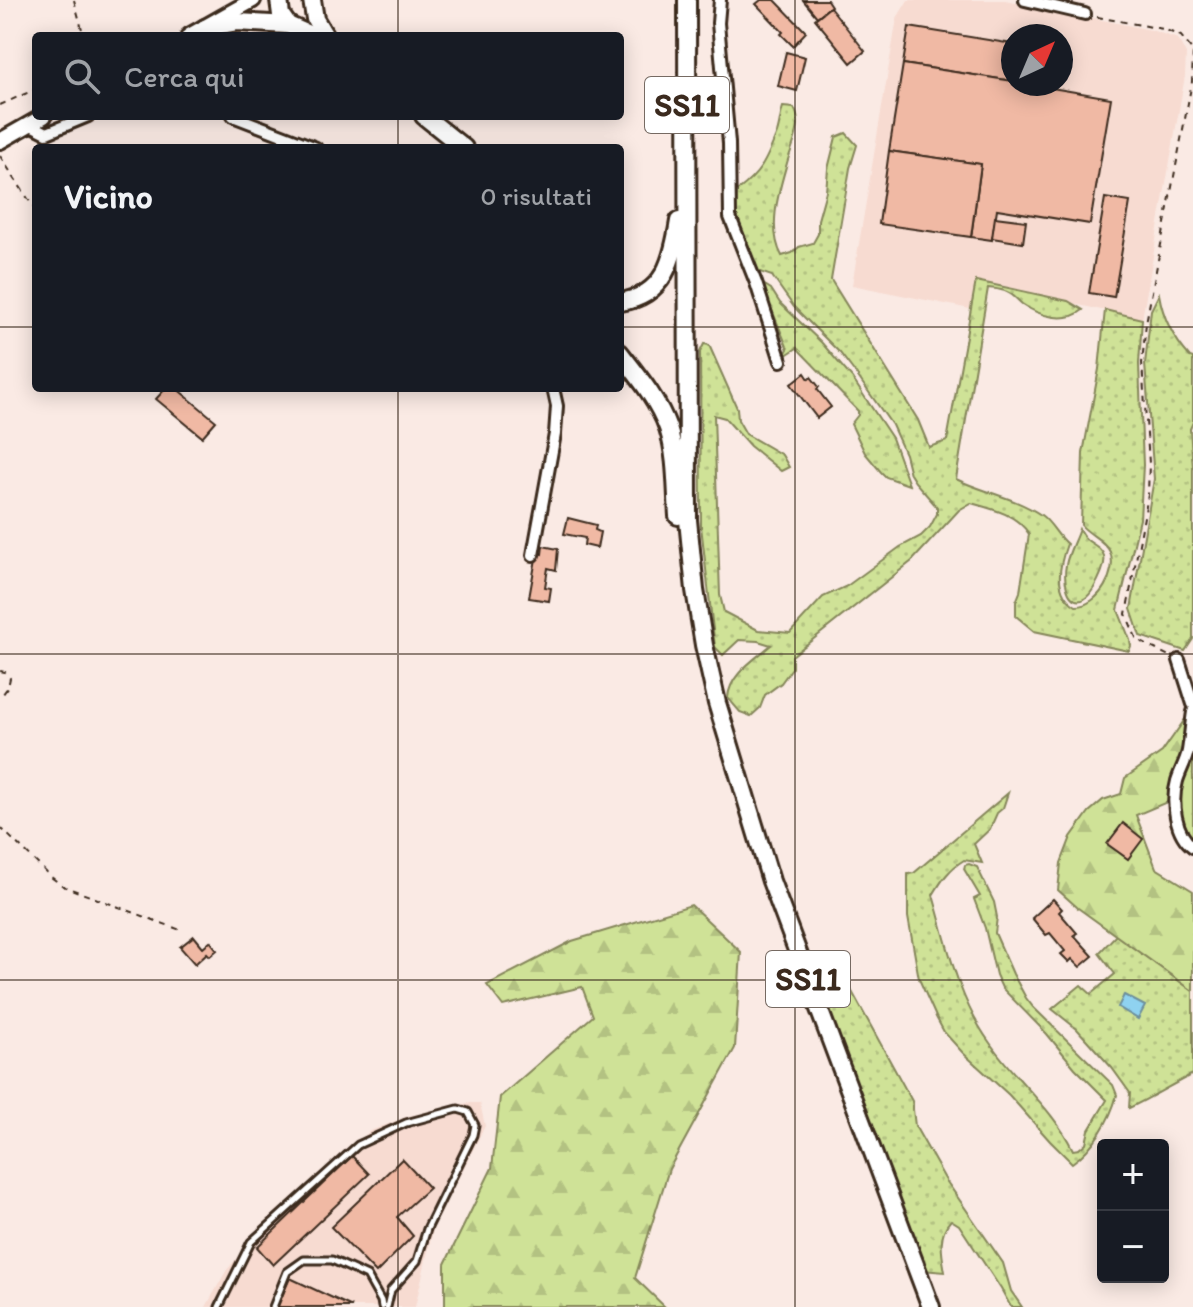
<!DOCTYPE html>
<html lang="it">
<meta charset="utf-8">
<style>
:root{--surface:#171b24;--page:#20242c;--text:#f1f3f6;--muted:#9ea1a6;--line:#363941}
body{margin:0;font-family:Itim,sans-serif;background:var(--page);color:var(--text)}
.controls{position:absolute;right:24px;bottom:24px;display:grid;overflow:hidden;border-radius:8px;box-shadow:0 4px 20px #0003}
.controls button{width:72px;height:72px;display:grid;place-items:center;padding:0;border:0;border-bottom:2px solid var(--line);background:var(--surface);color:var(--text);font:40px sans-serif}
.compass{position:absolute;left:1001px;top:24px;width:72px;height:72px;border-radius:50%;background:var(--surface);box-shadow:0 4px 20px #0003;rotate:44deg}
.list{margin:0;padding:0;list-style:none}
h2{display:flex;justify-content:space-between;align-items:center;height:104px;margin:0;padding:0 32px;font-size:34px}
h2 small{font-size:26px;font-weight:400;color:var(--muted)}
.icon{flex:none;width:44px;height:44px;fill:none;stroke:currentColor;stroke-width:2;stroke-linecap:round;stroke-linejoin:round}
.map{position:relative;flex:none;width:1193px;height:1307px;overflow:hidden}
.search{position:absolute;background:var(--surface);box-shadow:0 4px 20px #0003;left:32px;top:32px;width:592px;height:88px;display:flex;align-items:center;gap:20px;box-sizing:border-box;padding:0 28px;border-radius:8px;color:var(--muted);font-size:30px}
.panel{position:absolute;background:var(--surface);box-shadow:0 4px 20px #0003;left:32px;top:144px;width:592px;height:248px;border-radius:8px}
.map>svg:first-child{display:block}
</style>
<div class="map">
<svg width="1193" height="1307" viewBox="0 0 1193 1307">
<defs>
<pattern id="grass-dots" width="8" height="8" patternUnits="userSpaceOnUse" patternTransform="scale(2)"><rect width="8" height="8" fill="#cfe297"/><path d="M2 2h.1M6 6h.1" fill="none" stroke="#b3c282" stroke-width="1.8" stroke-linecap="round"/></pattern>
<pattern id="forest-firs" width="22" height="20" patternUnits="userSpaceOnUse" patternTransform="scale(2)"><rect width="22" height="20" fill="#cfe297"/><path d="M5 1l3.5 6h-7zM16 11l3.5 6h-7z" fill="#b3c282"/></pattern>
</defs>
<rect width="100%" height="100%" fill="#faeae4"/>
<filter id="ink" filterUnits="userSpaceOnUse"><feTurbulence type="fractalNoise" baseFrequency=".0125" numOctaves="2"/><feDisplacementMap in="SourceGraphic" scale="16" xChannelSelector="R" yChannelSelector="G"/><feConvolveMatrix kernelMatrix="1 2 1 2 8 2 1 2 1" color-interpolation-filters="sRGB"/></filter>
<g filter="url(#ink)">
<!-- built -->
<g fill="#f7dbd1" fill-rule="evenodd">
<path d="M908 0H1005L1151 30 1178 39 1186 54 1185 76 1142 319 976 282 970 309 852 285 897 18ZM1013 36H1061V84H1013Z"/>
<path d="M467 1103H480L485 1126 434 1226 415 1307H206L226 1271 277 1211 370 1131 409 1116Z"/>
</g>
<!-- grass -->
<g fill="url(#grass-dots)" stroke="#85865a" stroke-width="2">
<path d="M783 107 794 108C804 125 792 145 787 163 779 191 767 228 782 256L792 253 799 247 813 243 818 234V220L826 191 828 169 836 137 846 133 857 145 850 168 831 280 918 420 929 447 947 441 976 281 1068 301 1083 310C1066 324 1039 316 1022 304 1017 300 1014 295 1007 292 1001 289 995 289 988 288L956 479C983 492 1016 498 1041 515 1052 523 1057 536 1067 544 1059 566 1053 592 1076 606 1099 606 1118 571 1110 552 1105 540 1089 535 1081 525L1083 453 1099 369 1105 310 1142 319 1139 364 1143 465 1140 519 1118 610 1130 640 1131 646 1129 651 1034 631 1016 616V602L1020 592 1029 534C1016 514 993 509 971 503L959 510 912 561 792 656V668L781 683 765 695 760 708 751 716 740 712 728 698C729 675 754 660 771 645L758 641 739 640 723 655 715 647 701 526 700 352 704 344 709 345 737 408 738 420 746 434 782 455 789 467 781 471 750 446 725 418 714 415 720 595 724 612 758 630 790 633 823 597 847 586 900 547 921 536 930 527 937 514V507L915 482 910 474 905 454 892 425 856 374 840 353 794 307 772 276 754 270 735 219 737 191C761 173 766 161 777 133 780 124 780 116 783 107Z"/>
<path d="M763 284 771 289 780 303 821 342 852 378 892 438 909 485 886 477 881 472 865 453 851 424 858 415V411L797 348 783 357 788 349 762 286Z"/>
<path d="M1159 294C1163 319 1173 338 1190 357L1193 358V422L1190 429 1193 468V639L1185 651 1140 636 1131 609 1154 479 1145 364 1151 310Z"/>
<path d="M1079 529C1080 531 1084 537 1086 539 1093 545 1101 547 1104 556 1107 566 1092 597 1082 600 1065 604 1064 575 1066 565 1068 553 1075 541 1079 529Z"/>
<path d="M1008 793 1003 808 997 813 990 829 974 844 982 863 964 860C949 869 942 880 933 895 948 947 958 999 990 1043 1015 1080 1053 1108 1073 1150L1079 1149 1086 1143 1089 1130 1107 1100 1075 1068 1047 1034 1002 988 996 975 985 928 974 899 980 896 964 869 965 865 969 864 977 867 994 902 997 917 995 933 1013 974 1026 998 1033 1007 1113 1085 1117 1095C1110 1120 1094 1148 1072 1163L1050 1141 1009 1095 963 1053 944 1032 936 1017 919 979 908 917V874L914 873Z"/>
<path d="M1116 935 1193 991V1074C1171 1085 1151 1098 1129 1108L1130 1093 1112 1068 1077 1029 1052 1009 1081 985 1091 994 1115 974 1099 953Z"/>
<path d="M844 977 912 1101 915 1126 945 1179 1003 1263 1011 1291 1022 1307H1011L1001 1289 959 1225 951 1220C937 1234 942 1255 945 1272L922 1270 818 992 838 983Z"/>
</g>
<!-- forest -->
<g fill="url(#forest-firs)" stroke="#85865a" stroke-width="2">
<path d="M1193 708V840C1184 826 1179 812 1181 796L1136 815 1156 868 1193 891V991L1078 908 1058 890 1061 863 1071 837 1089 812 1103 800 1121 794 1125 778 1162 752Z"/>
<path d="M691 905 741 952 735 1048 669 1169 635 1278 665 1307H445V1264L492 1168 500 1097 593 1016 582 987 503 1006 487 985 572 941Z"/>
</g>
<!-- water -->
<path fill="#8fd2f0" stroke="#6d8f9c" stroke-width="2" d="M1124 995 1145 1006 1138 1019 1118 1007Z"/>
<!-- building -->
<g fill="#f0b9a4" stroke="#3b2a1e" stroke-width="2">
<path d="M761 0H775L806 32 793 46 781 34 783 32 756 4Z"/>
<path d="M803 0H827L831 6 817 17Z"/>
<path d="M830 7 865 51 851 63 815 19Z"/>
<path d="M909 27 1013 44V81L903 64Z"/>
<path d="M786 52 805 57 797 91 778 86Z"/>
<path d="M903 64 1013 81V84H1028L1111 98 1090 224 997 209 992 240 971 237 981 164 889 151Z"/>
<path d="M889 151 981 164 971 237 879 224Z"/>
<path d="M1105 198 1130 202 1114 297 1089 293Z"/>
<path d="M995 217 1026 221 1023 243 992 238Z"/>
<path d="M805 373 809 379 811 377 819 387 817 389 831 407 817 418 791 384Z"/>
<path d="M166 388H176L216 421 202 437 156 399Z"/>
<path d="M568 518 596 525 595 530 600 532 597 548 584 545 585 538 564 534Z"/>
<path d="M543 546 558 549 556 570 548 568 545 587 551 588 549 601 529 598 537 553 542 554Z"/>
<path d="M1123 823 1143 839 1128 859 1107 844Z"/>
<path d="M1053 899 1062 909 1059 912 1077 933 1074 935 1093 956 1080 967 1072 959 1069 962 1061 954 1065 951 1050 933 1046 935 1032 918Z"/>
<path d="M194 936 203 947 210 941 217 950 210 956 207 953 195 964 180 947Z"/>
<path d="M352 1156 369 1174 273 1265 257 1247Z"/>
<path d="M402 1159 429 1188 397 1217 413 1236 376 1273 331 1227Z"/>
<path d="M290 1278 352 1307H277Z"/>
</g>
<g fill="none" stroke-linecap="round" stroke-linejoin="round">
<defs>
<g id="service">
<path d="M219 1307 251 1242 358 1145 406 1123 458 1109 468 1112 475 1125 473 1135 427 1229 417 1261 391 1290 387 1307"/>
<path d="M273 1307 287 1272 304 1260H332L367 1276 381 1301 382 1307"/>
</g>
<g id="minor">
<path d="M720 0 718 23 729 143 730 217 756 283 781 361"/>
<path d="M1025 0 1085 14"/>
<path d="M233 116 316 148"/>
<path d="M29 124 47 133 88 116"/>
<path d="M533 555 555 434 557 406 553 388"/>
<path d="M1179 660 1193 704"/>
<path d="M1193 712C1191 725 1190 738 1188 751 1186 761 1180 771 1177 781 1171 802 1175 834 1193 847"/>
</g>
<g id="secondary">
<path d="M189 36 253 0"/>
<path d="M0 141 44 116"/>
</g>
<g id="trunk">
<path d="M279 0 281 15 288 25"/>
<path d="M312 0 315 19 325 36"/>
<path d="M687 0 688 520 695 590 704 645 717 703 771 881 931 1307"/>
<path d="M205 28 238 22 288 25 313 36"/>
<path d="M424 116 464 148"/>
<path d="M620 302C665 296 673 259 679 221"/>
<path d="M620 353C638 376 658 400 668 428 677 456 676 488 678 516"/>
</g>
</defs>
<!-- service casing -->
<use href="#service" stroke="#3b2a1e" stroke-width="11"/>
<!-- minor casing -->
<use href="#minor" stroke="#3b2a1e" stroke-width="16"/>
<!-- secondary casing -->
<use href="#secondary" stroke="#3b2a1e" stroke-width="20"/>
<!-- trunk casing -->
<use href="#trunk" stroke="#3b2a1e" stroke-width="22"/>
<!-- path -->
<g stroke="#3b2a1e" stroke-width="2" stroke-dasharray="6 6" stroke-linecap="butt">
<path d="M74 0 83 33 82 36"/>
<path d="M1097 17 1163 29 1181 36 1193 51 1192 82 1146 323 1142 363 1149 463 1148 495 1126 614 1137 640 1169 656"/>
<path d="M0 105 36 89"/>
<path d="M0 156 36 211"/>
<path d="M1193 429V431"/>
<path d="M0 671 5 672 10 678 8 687 0 698"/>
<path d="M0 827 51 877 63 886 183 931"/>
</g>
<!-- service -->
<use href="#service" stroke="#fff" stroke-width="5"/>
<!-- minor -->
<use href="#minor" stroke="#fff" stroke-width="10"/>
<!-- secondary -->
<use href="#secondary" stroke="#fff" stroke-width="14"/>
<!-- trunk -->
<use href="#trunk" stroke="#fff" stroke-width="16"/>
</g>
</g>
<!-- grid -->
<path fill="none" stroke="#3b2a1e" stroke-width="2" stroke-opacity="0.55" d="M398 0V36M795 0V1307M398 116V148M0 327H36M620 327H1193M398 388V1307M0 654H1193M0 980H1193"/>
<g text-anchor="middle" stroke-width="6" stroke-linejoin="round" paint-order="stroke">
<!-- shield labels -->
<g fill="#fff" stroke="#766a62" stroke-width="2">
<rect x="645" y="77" width="84" height="56" rx="6"/>
<rect x="766" y="951" width="84" height="56" rx="6"/>
</g>
<g font-size="32" font-weight="bold" fill="#3b2a1e">
<text x="687" y="116">SS11</text>
<text x="808" y="990">SS11</text>
</g>
</g>
</svg>
<div class="controls">
<button>+</button>
<button>−</button>
</div>
<svg class="compass" viewBox="-18 -18 36 36"><path d="M0-13l5 13h-10z" fill="#e53935"/><path d="M0 13l5-13h-10z" fill="#9ea1a6"/></svg>
<div class="search"><svg class="icon" aria-label="search" viewBox="0 0 24 24"><circle cx="10" cy="10" r="6"/><path d="M15 15l6 6"/></svg>Cerca qui</div>
<section class="panel">
<h2>Vicino<small>0 risultati</small></h2>
<ul class="list">
</ul>
</section>
</div>
